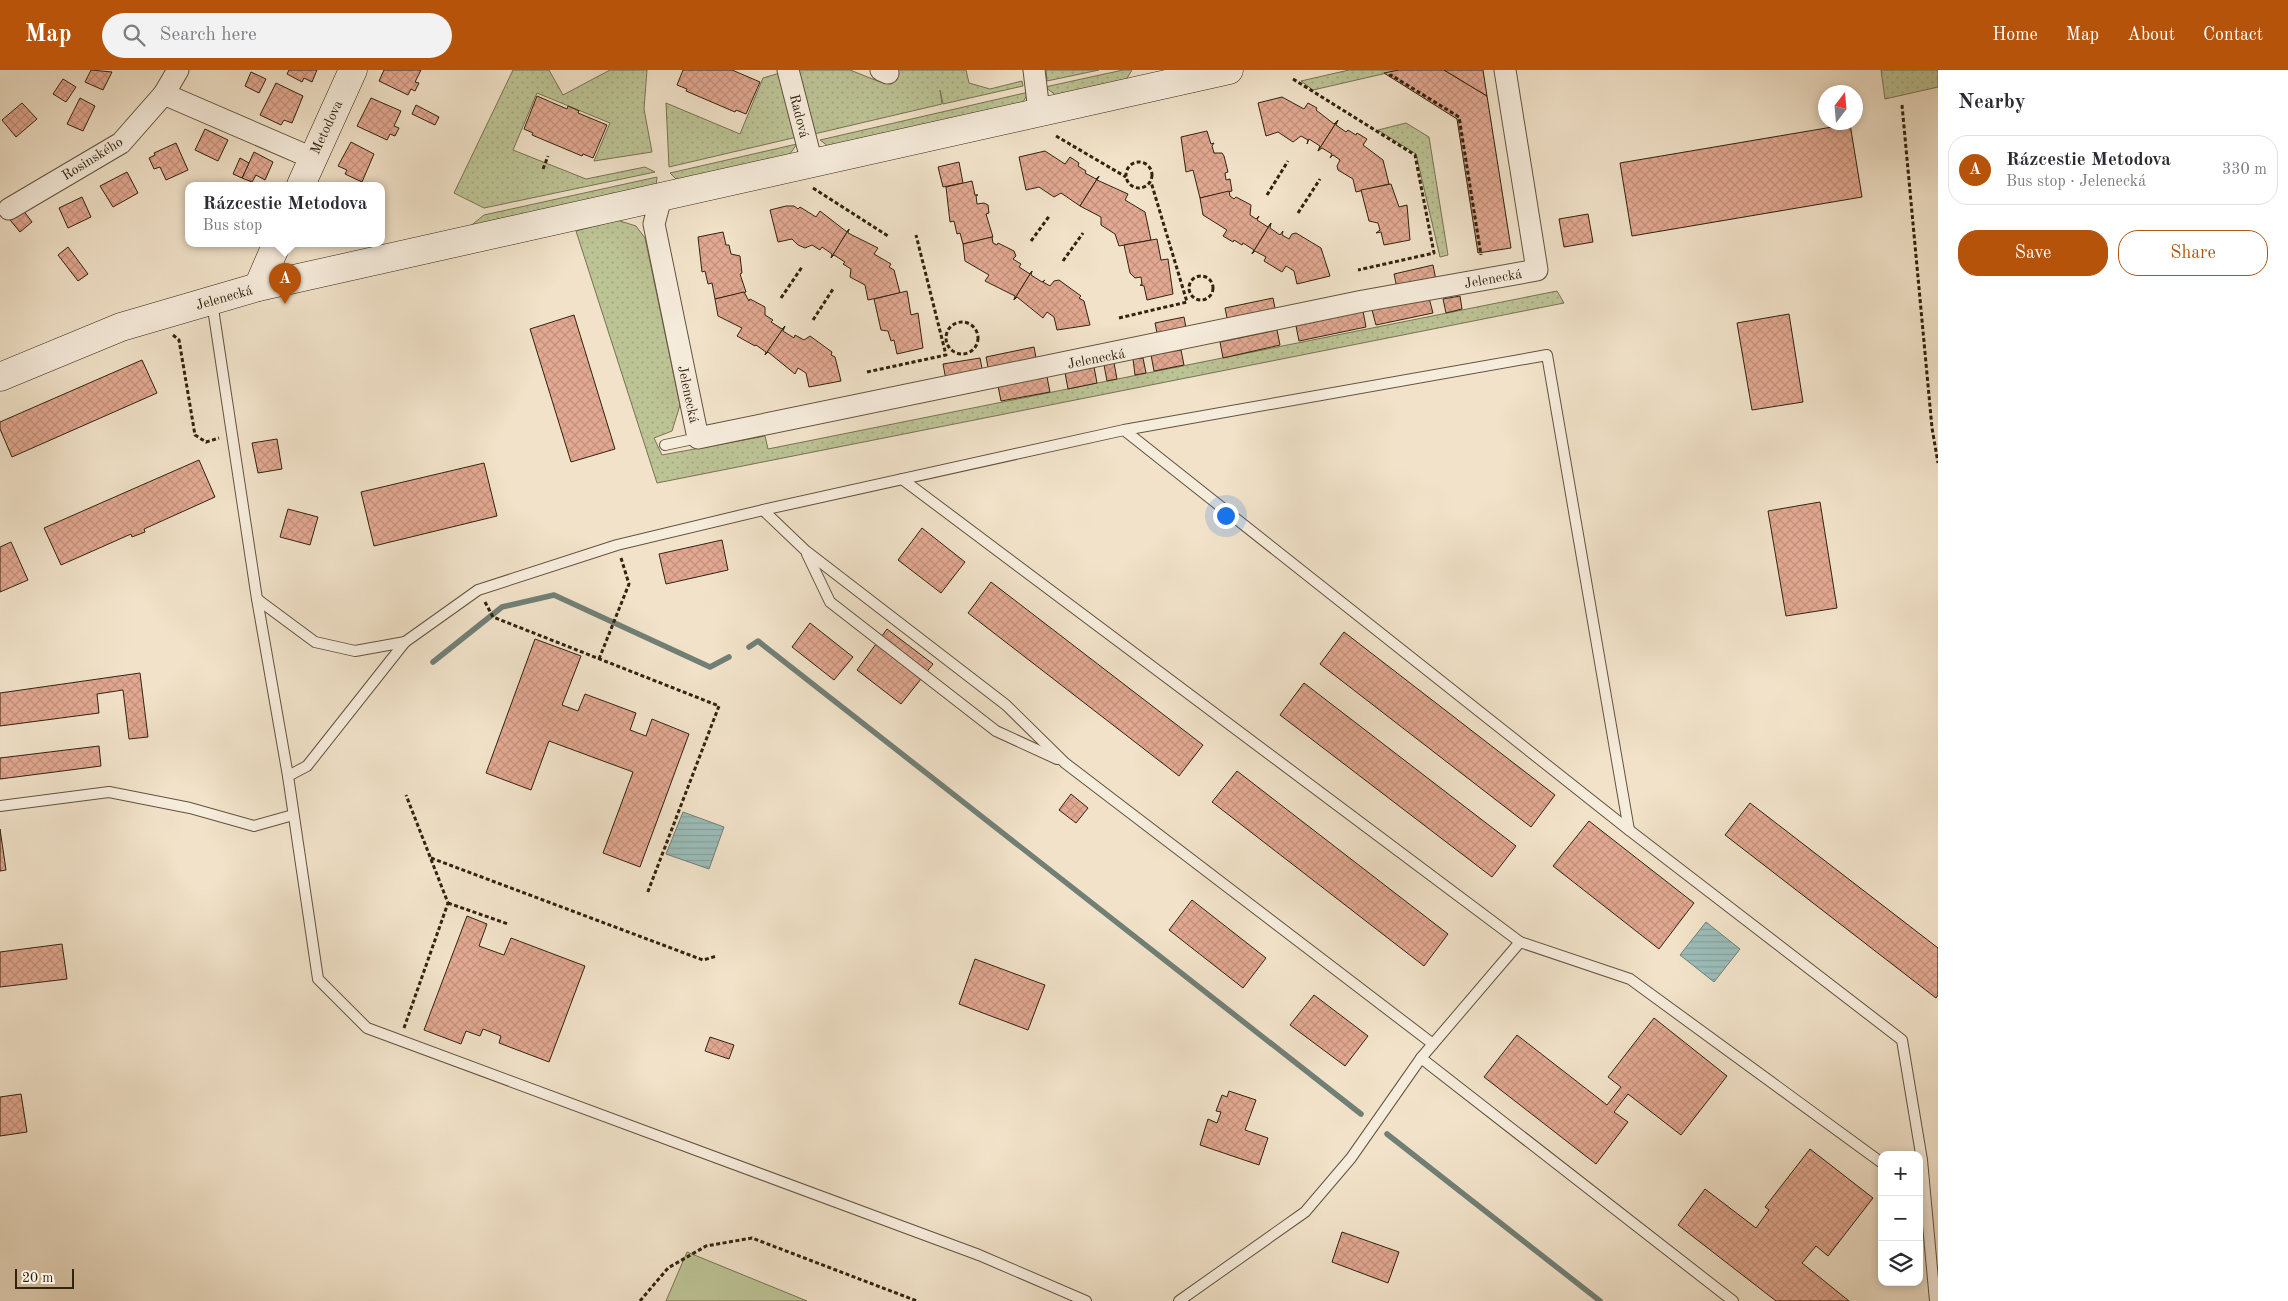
<!DOCTYPE html>
<meta charset="utf-8">
<style>
:root{--surface:#fff;--page:#f2f2f3;--text:#2b2b33;--muted:#7c7c81;--line:#e1e1e2;--accent:#b45309}
body{margin:0;font-family:"Old Standard TT",serif;background:var(--page);color:var(--text)}
.controls{position:absolute;right:15px;bottom:15px;display:grid;overflow:hidden;border-radius:10px;box-shadow:0 2px 8px #0003}
.controls button{width:45px;height:45px;display:grid;place-items:center;padding:0;border:0;border-bottom:1px solid var(--line);background:var(--surface);color:var(--text);font:25px sans-serif}
.compass{position:absolute;left:1818px;top:15px;width:45px;height:45px;border-radius:50%;background:var(--surface);box-shadow:0 2px 8px #0003;rotate:16deg}
.scale{position:absolute;left:15px;bottom:12px;width:59px;box-sizing:border-box;padding-left:5px;border:2px solid #32230f;border-top:0;font-size:14px;line-height:18px;white-space:nowrap;color:#32230f;-webkit-text-stroke:4px #f6ecdc;paint-order:stroke}
.you{position:absolute;left:1225px;top:445px;width:18px;height:18px;margin:-12px;border:4px solid #fff;border-radius:50%;background:#1a73e8;box-shadow:0 0 0 8px #1a73e833}
.badge{display:grid;place-items:center;width:32px;height:32px;border-radius:50%;background:var(--accent);color:#fff;font-size:16px;font-weight:700}
.pin{position:absolute;translate:-50% -41px;filter:drop-shadow(0 1px 2px #0008)}
.pin::after{content:'';position:absolute;top:26px;width:18px;height:15px;background:inherit;clip-path:polygon(0 0,100% 0,50% 100%)}
.popup{position:absolute;left:185px;top:112px;width:200px;height:65px;box-sizing:border-box;display:grid;place-content:center;border-radius:10px;background:var(--surface);filter:drop-shadow(0 1px 4px #0005);font-size:16px;white-space:nowrap;color:var(--muted)}
.popup b{font-size:19px;color:var(--text)}
.popup::after{content:'';position:absolute;left:50%;top:100%;margin-left:-10px;border:10px solid transparent;border-top-color:var(--surface)}
.list{margin:0;padding:0;list-style:none}
h2{display:flex;justify-content:space-between;align-items:center;height:65px;margin:0;padding:0 20px;font-size:21px}
h2 small{font-size:16px;font-weight:400;color:var(--muted)}
.list li{display:grid;grid-template-columns:32px 1fr auto;gap:15px;align-items:center;box-sizing:border-box;height:70px;margin:0 10px 10px;padding:0 10px;border:1px solid var(--line);border-radius:20px}
.list b{display:block;font-size:19px;white-space:nowrap}
.list p{margin:0;font-size:16px;white-space:nowrap;color:var(--muted)}
.list em{font-size:16px;font-style:normal;color:var(--muted)}
.actions{display:flex;gap:10px;padding:15px 20px}
.actions a{flex:1;padding:11px 0;border:1px solid var(--accent);border-radius:20px;text-align:center;font-size:18px;color:var(--accent)}
.actions .main{background:var(--accent);color:#fff}
.icon{flex:none;width:28px;height:28px;fill:none;stroke:currentColor;stroke-width:2;stroke-linecap:round;stroke-linejoin:round}
.map{position:relative;flex:none;width:1938px;height:1231px;overflow:hidden}
header{display:flex;align-items:center;gap:30px;box-sizing:border-box;height:70px;padding:0 25px;background:var(--accent);color:#fff}
header strong{font-size:24px}
nav{display:flex;gap:28px;margin-inline-start:auto;font-size:18px}
.search{width:350px;height:45px;background:var(--page);display:flex;align-items:center;gap:12px;box-sizing:border-box;padding:0 18px;border-radius:28px;color:var(--muted);font-size:19px}
main{display:flex}
aside{flex:1;background:var(--surface)}
.map>svg:first-child{display:block}
</style>
<header>
<strong>Map</strong>
<div class="search"><svg class="icon" aria-label="search" viewBox="0 0 24 24"><circle cx="10" cy="10" r="6"/><path d="M15 15l6 6"/></svg>Search here</div>
<nav><a>Home</a><a>Map</a><a>About</a><a>Contact</a></nav>
</header>
<main>
<div class="map">
<svg width="1938" height="1231" viewBox="0 0 1938 1231">
<defs>
<pattern id="grass-dots" width="8" height="8" patternUnits="userSpaceOnUse" patternTransform="scale(1.25)"><rect width="8" height="8" fill="#bcc395"/><path d="M2 2h.1M6 6h.1" fill="none" stroke="#a2a77f" stroke-width="1.8" stroke-linecap="round"/></pattern>
<pattern id="water-rules" width="6" height="5" patternUnits="userSpaceOnUse" patternTransform="scale(1.25)"><rect width="6" height="5" fill="#9bbdb9"/><path d="M0 2.5h6" fill="none" stroke="#86a29e"/></pattern>
<pattern id="building-cross-hatch" width="8" height="8" patternUnits="userSpaceOnUse" patternTransform="scale(1.25)"><rect width="8" height="8" fill="#e2a891"/><path d="M0 0l8 8M0 8l8-8" fill="none" stroke="#c2907c"/></pattern>
</defs>
<rect width="100%" height="100%" fill="#f1e2c9"/>
<filter id="stains"><feTurbulence type="fractalNoise" baseFrequency=".004" numOctaves="4"/><feColorMatrix values="0 0 0 0 .2 0 0 0 0 .09 0 0 0 0 .02 0 0 0 .5 -.17"/></filter>
<radialGradient id="worn" r=".72"><stop offset=".6" stop-color="#630" stop-opacity="0"/><stop offset="1" stop-color="#630" stop-opacity=".3"/></radialGradient>
<!-- grass -->
<g fill="url(#grass-dots)" stroke="#777352">
<path d="M513 0H549L563 25 610 0H647L644 39 652 82 594 91 610 53 537 23 513 80 586 109 645 97 655 102 484 138 454 123Z"/>
<path d="M798 0H850L885 14 891 0H966L969 13 990 19 1022 11 1023 16 943 34 940 20 942 34 814 64Z"/>
<path d="M1046 0H1099L1047 11Z"/>
<path d="M1123 0H1132L1124 13 1057 26 1045 17Z"/>
<path d="M1349 0H1400L1313 20 1301 11Z"/>
<path d="M1881 0H1938V17L1885 29Z"/>
<path d="M780 3 797 67 669 97 666 33 740 64 763 8Z"/>
<path d="M1029 22 1021 35 832 79 820 70Z"/>
<path d="M1406 53 1429 67 1448 185 1440 187 1416 84 1378 60Z"/>
<path d="M797 74 787 88 680 113 670 103Z"/>
<path d="M657 107 656 117 463 162 484 145Z"/>
<path d="M617 150 636 156 645 168 680 335 672 361 654 368 662 385 765 366 768 379 1557 221 1564 233 657 413 576 161Z"/>
</g>
<!-- garden -->
<path fill="#bcc395" stroke="#777352" d="M687 1182 807 1231H666Z"/>
<!-- water -->
<g fill="url(#water-rules)" stroke="#717f75">
<path d="M683 742 724 757 709 799 666 784Z"/>
<path d="M1706 852 1740 879 1714 912 1680 885Z"/>
</g>
<g fill="none" stroke-linecap="round" stroke-linejoin="round">
<!-- stream -->
<g stroke="#717f75" stroke-width="5.5">
<path d="M749 577 758 571 1361 1044"/>
<path d="M433 592 502 537 554 525 710 597 729 587"/>
<path d="M1387 1064 1600 1231"/>
</g>
</g>
<!-- building -->
<g fill="url(#building-cross-hatch)" stroke="#32230f">
<path d="M91 0 112 2 103 20 85 12Z"/>
<path d="M289 0H317L312 12 304 8 302 12 287 4Z"/>
<path d="M384 0H421L415 12 419 13 415 21 411 19 408 25 379 11Z"/>
<path d="M683 0H732L760 12 746 44 736 40 735 42 686 21 687 19 677 15Z"/>
<path d="M1399 0H1444L1487 26 1511 178 1478 183 1457 49 1384 3Z"/>
<path d="M1444 0H1483L1487 26Z"/>
<path d="M251 2 266 9 259 23 245 16Z"/>
<path d="M63 9 76 17 66 32 53 24Z"/>
<path d="M276 13 303 26 292 53 284 50 281 55 260 45Z"/>
<path d="M537 26 567 39 568 36 579 41 578 43 607 55 593 88 583 84 582 86 532 65 533 63 524 59Z"/>
<path d="M1282 27 1304 39 1308 33 1317 38 1316 40 1334 54 1338 50 1318 81 1320 76 1309 69 1307 74 1308 70 1301 66 1293 72 1278 62 1266 66 1258 33Z"/>
<path d="M80 28 95 36 83 61 67 54Z"/>
<path d="M371 28 401 41 394 56 399 58 395 66 390 64 387 70 357 56Z"/>
<path d="M22 33 37 49 16 67 2 50Z"/>
<path d="M416 35 439 47 435 55 412 44Z"/>
<path d="M1338 50 1336 55 1346 62 1348 60 1356 65 1357 63 1367 69 1363 75 1383 90 1389 114 1356 122 1353 109 1338 100 1337 96 1340 90 1333 85 1330 88 1332 84 1322 78 1318 81Z"/>
<path d="M1850 54 1862 127 1632 166 1620 93Z"/>
<path d="M205 59 228 70 218 91 195 80Z"/>
<path d="M1207 61 1211 74 1214 73 1212 76 1214 83H1222L1224 86 1228 102 1225 103 1226 110 1230 109 1232 121 1200 128 1193 100 1186 102 1181 67Z"/>
<path d="M351 72 374 84 362 112 345 104 347 100 338 96Z"/>
<path d="M176 73 188 100 166 110 160 97 154 99 149 88 155 85 154 83Z"/>
<path d="M1045 81 1065 94 1070 87 1079 93 1078 96 1086 101 1085 103 1096 109 1099 106 1080 136 1061 123 1054 127 1039 117 1026 120 1019 87Z"/>
<path d="M254 82 273 92 265 110 256 105 252 112 242 108Z"/>
<path d="M240 88 249 93 242 108 233 104Z"/>
<path d="M959 92 963 113 943 117 938 97Z"/>
<path d="M127 102 138 123 113 137 100 116Z"/>
<path d="M1099 106 1097 110 1128 124 1125 130 1145 142 1151 170 1119 176 1115 164 1101 155V147L1080 136Z"/>
<path d="M972 111 975 125H978H976L977 134 984 133 988 135 989 143 986 144 993 167 963 174 960 163 957 164 954 151 950 152 946 117Z"/>
<path d="M1391 114 1399 137 1407 135 1410 170 1384 175 1381 162 1376 163 1380 160 1378 153 1369 151 1361 120Z"/>
<path d="M1229 121 1230 126 1234 129 1236 127 1251 135 1250 145 1256 149 1259 146 1257 150 1268 157 1271 153 1252 184 1254 180 1243 173 1242 175 1234 170 1233 172 1223 166 1227 160 1203 145 1200 128Z"/>
<path d="M82 127 91 147 68 158 59 138Z"/>
<path d="M786 136H794L798 139 800 137 816 147 820 141 847 162 849 159 831 188 832 184 822 177 820 180 812 175 805 178 798 175 792 169 778 172 770 140Z"/>
<path d="M23 140 32 152 20 162 10 150Z"/>
<path d="M1588 144 1593 172 1564 177 1559 149Z"/>
<path d="M1271 153 1270 158 1280 165 1283 161 1282 165 1289 169 1292 164 1296 163 1321 178 1330 206 1297 214 1294 201 1286 196 1282 202 1264 191 1266 187 1255 181 1252 184Z"/>
<path d="M849 159 848 163 878 178 874 184 891 194 889 197 894 200 900 223 868 230 865 215 850 207 851 199 843 194 845 192 834 185 831 188Z"/>
<path d="M723 162 726 175H729L731 184 740 186 742 203 740 204 746 222 715 229 712 213 708 214 705 201 702 202 698 167Z"/>
<path d="M992 167 993 173 997 175 998 173 1014 181 1016 186 1013 189 1021 194 1019 197 1030 204 1032 201 1014 230 1015 226 985 211 989 205 965 191 963 174Z"/>
<path d="M1157 169 1161 190 1168 189 1173 224 1147 230 1144 216 1140 215H1142L1141 207 1135 208 1130 203 1124 175Z"/>
<path d="M68 177 88 204 78 211 58 185Z"/>
<path d="M1433 195 1436 210 1397 218 1394 204Z"/>
<path d="M1032 201 1031 205 1042 212 1045 210 1043 212 1050 216 1054 211 1059 210 1081 226 1079 228 1084 231 1090 255 1057 260 1054 247 1047 242 1043 248 1017 227 1014 230Z"/>
<path d="M907 221 911 245 918 243 923 278 897 284 894 270 891 271 888 261 881 260 874 229Z"/>
<path d="M744 222 749 231 750 229 765 237V245L773 250 771 252 782 259 785 256 765 285 766 282 756 275 755 276 737 266 742 258 718 246 715 229Z"/>
<path d="M1460 226 1462 239 1446 243 1443 229Z"/>
<path d="M1273 228 1276 243 1228 253 1225 238Z"/>
<path d="M1429 228 1433 243 1376 255 1372 240Z"/>
<path d="M1363 241 1366 257 1299 271 1296 256Z"/>
<path d="M1789 244 1803 332 1752 340 1737 253Z"/>
<path d="M574 245 615 379 571 392 530 259Z"/>
<path d="M1184 247 1187 263 1158 268 1155 253Z"/>
<path d="M785 256 783 261 794 268 795 265 804 270 810 266 832 282 831 285 835 287 841 311 809 317 806 303 798 298 795 304 768 282 765 285Z"/>
<path d="M1277 260 1280 275 1223 288 1220 272Z"/>
<path d="M1034 277 1037 293 989 302 986 287Z"/>
<path d="M1181 280 1184 295 1154 301 1151 285Z"/>
<path d="M980 288 983 303 946 310 943 294Z"/>
<path d="M1143 288 1146 303 1135 305 1133 289Z"/>
<path d="M142 290 157 323 12 387 0 359V352Z"/>
<path d="M1114 293 1117 309 1107 311 1104 295Z"/>
<path d="M1094 297 1097 313 1068 319 1065 303Z"/>
<path d="M1047 307 1050 322 1001 331 998 316Z"/>
<path d="M277 369 282 399 258 403 252 373Z"/>
<path d="M199 390 215 427 144 459 145 462 132 467 131 464 61 495 44 458Z"/>
<path d="M484 393 497 446 374 476 361 422Z"/>
<path d="M1820 432 1837 538 1786 546 1768 441Z"/>
<path d="M288 439 318 447 310 475 280 467Z"/>
<path d="M922 458 965 492 941 523 898 490Z"/>
<path d="M722 470 728 500 666 514 659 484Z"/>
<path d="M11 472 28 510 0 522V477Z"/>
<path d="M991 512 1203 675 1179 706 968 543Z"/>
<path d="M810 553 853 587 834 610 792 577Z"/>
<path d="M887 559 933 594 901 634 857 600Z"/>
<path d="M1344 562 1555 725 1531 757 1320 594Z"/>
<path d="M535 569 581 586 562 635 578 641 585 624 636 643 630 660 646 666 652 649 689 664 640 797 603 783 633 702 549 671 531 720 486 703Z"/>
<path d="M140 603 148 667 129 669 123 620 97 624 99 643 0 656V623Z"/>
<path d="M1304 613 1516 776 1492 807 1280 645Z"/>
<path d="M99 676 101 696 0 709V688Z"/>
<path d="M1237 701 1448 864 1424 896 1212 732Z"/>
<path d="M1071 724 1088 738 1076 753 1059 740Z"/>
<path d="M1750 733 1938 878V925L1936 928 1725 765Z"/>
<path d="M1589 751 1694 833 1659 879 1553 796Z"/>
<path d="M0 759 6 800 0 801Z"/>
<path d="M1192 830 1266 888 1243 918 1169 860Z"/>
<path d="M467 846 487 854 479 876 504 885 511 868 585 896 549 992 499 973 501 966 483 959 480 966 466 961 461 974 424 960Z"/>
<path d="M62 874 67 909 0 917V882Z"/>
<path d="M975 889 1045 915 1028 960 959 934Z"/>
<path d="M1314 925 1368 966 1345 996 1290 955Z"/>
<path d="M1654 948 1727 1006 1681 1065 1628 1024 1614 1042 1628 1052 1596 1094 1484 1007 1517 965 1607 1035 1621 1017 1608 1007Z"/>
<path d="M710 967 734 975 729 989 705 981Z"/>
<path d="M1229 1021 1256 1030 1245 1060 1268 1068 1259 1095 1200 1075 1208 1049 1217 1053 1221 1042 1216 1041 1222 1025 1227 1027Z"/>
<path d="M21 1024 27 1062 0 1066V1027Z"/>
<path d="M1810 1079 1873 1128 1828 1186 1816 1176 1802 1193 1849 1231H1776L1678 1155 1705 1119 1756 1158 1769 1140 1765 1137Z"/>
<path d="M1342 1162 1399 1182 1388 1213 1332 1192Z"/>
</g>
<g fill="none" stroke-linecap="round" stroke-linejoin="round">
<defs>
<g id="lane">
<path d="M212 232 257 529 288 706 318 909 367 958 979 1185 1086 1231"/>
<path d="M665 375 698 368"/>
<path d="M902 409 1520 872"/>
<path d="M763 440 806 481 1006 635 1065 693 1433 974"/>
<path d="M807 484 830 532 996 661 1057 689"/>
<path d="M257 529 315 572 355 581 405 572 478 520 617 475 763 440 1124 360 1547 285 1629 760 1124 360"/>
<path d="M288 706 307 696 405 572"/>
<path d="M0 736 109 722 190 738 254 756 293 745"/>
<path d="M1629 760 1902 970 1922 1090 1935 1231"/>
<path d="M1421 988 1520 872 1630 909 1882 1093"/>
<path d="M1179 1231 1305 1142 1351 1088 1421 988 1733 1231"/>
</g>
<g id="street">
<path d="M178 0 164 24 312 88"/>
<path d="M788 0 812 93"/>
<path d="M881 0 888 3"/>
<path d="M1034 0 1039 41"/>
<path d="M661 127 654 154 698 368 1363 231 1537 200 1505 0"/>
<path d="M9 139 121 73 164 24"/>
</g>
<g id="secondary">
<path d="M301 115 353 0"/>
<path d="M258 217 277 173"/>
<path d="M0 307 121 257 258 217 1229 0"/>
</g>
</defs>
<!-- lane casing -->
<use href="#lane" stroke="#62533e" stroke-width="12"/>
<!-- street casing -->
<use href="#street" stroke="#62533e" stroke-width="23"/>
<!-- secondary casing -->
<use href="#secondary" stroke="#32230f" stroke-width="29"/>
<!-- path -->
<g stroke="#32230f" stroke-width="3" stroke-dasharray="4 2.5" stroke-linecap="butt">
<path d="M1389 6 1391 5 1459 47 1481 185"/>
<path d="M1293 9 1415 85 1434 183 1358 200"/>
<path d="M1902 35 1932 358 1938 393"/>
<path d="M1056 66 1126 107"/>
<circle cx="1139" cy="105" r="13"/>
<path d="M543 99 548 86"/>
<path d="M813 118 888 166"/>
<path d="M1267 125 1288 91"/>
<path d="M1298 143 1320 109"/>
<path d="M1031 171 1050 145"/>
<path d="M1063 191 1083 163"/>
<circle cx="1201" cy="218" r="12"/>
<path d="M781 228 802 197"/>
<path d="M1119 248 1187 232 1151 112"/>
<path d="M813 250 833 219"/>
<circle cx="962" cy="268" r="16"/>
<path d="M173 265 179 270 195 365 206 372 219 368"/>
<path d="M867 302 946 285 916 165"/>
<path d="M485 532 493 547 719 636 647 824"/>
<path d="M599 589 629 514 621 488"/>
<path d="M431 788 703 890 717 886"/>
<path d="M448 833 508 854"/>
<path d="M404 958 448 833 406 725"/>
<path d="M640 1231 668 1198 706 1176 752 1168 917 1231"/>
</g>
<!-- lane -->
<use href="#lane" stroke="#f6ecdc" stroke-width="10"/>
<!-- street -->
<use href="#street" stroke="#f6ecdc" stroke-width="21"/>
<!-- secondary -->
<use href="#secondary" stroke="#f6ecdc" stroke-width="28"/>
</g>
<g text-anchor="middle" stroke-width="4" stroke-linejoin="round" paint-order="stroke">
<!-- street labels -->
<g font-size="14" fill="#32230f" stroke="#f6ecdc">
<text transform="translate(800 46) rotate(76)" y="5">Radová</text>
<text transform="translate(326 57) rotate(-65)" y="5">Metodova</text>
<text transform="translate(92 88) rotate(-32)" y="5">Rosinského</text>
<text transform="translate(1493 208) rotate(-10)" y="5">Jelenecká</text>
<text transform="translate(224 227) rotate(-16)" y="5">Jelenecká</text>
<text transform="translate(1096 288) rotate(-11)" y="5">Jelenecká</text>
<text transform="translate(689 324) rotate(78)" y="5">Jelenecká</text>
</g>
</g>
<rect width="100%" height="100%" filter="url(#stains)"/>
<rect width="100%" height="100%" fill="url(#worn)"/>
</svg>
<div class="controls">
<button>+</button>
<button>−</button>
<button><svg class="icon" aria-label="layers" viewBox="0 0 24 24"><path d="M12 4l9 5-9 5-9-5zM3 14l9 5 9-5"/></svg></button>
</div>
<svg class="compass" viewBox="-18 -18 36 36"><path d="M0-13l5 13h-10z" fill="#e53935"/><path d="M0 13l5-13h-10z" fill="#7c7c81"/></svg>
<div class="scale">20 m</div>
<div class="you"></div>
<div class="pin badge" style="left:285px;top:234px">A</div>
<div class="popup"><b>Rázcestie Metodova</b>Bus stop</div>
</div>
<aside>
<h2>Nearby<small></small></h2>
<ul class="list">
<li><span class="badge">A</span><div><b>Rázcestie Metodova</b><p>Bus stop · Jelenecká</p></div><em>330 m</em></li>
</ul>
<div class="actions"><a class="main">Save</a><a>Share</a></div>
</aside>
</main>
